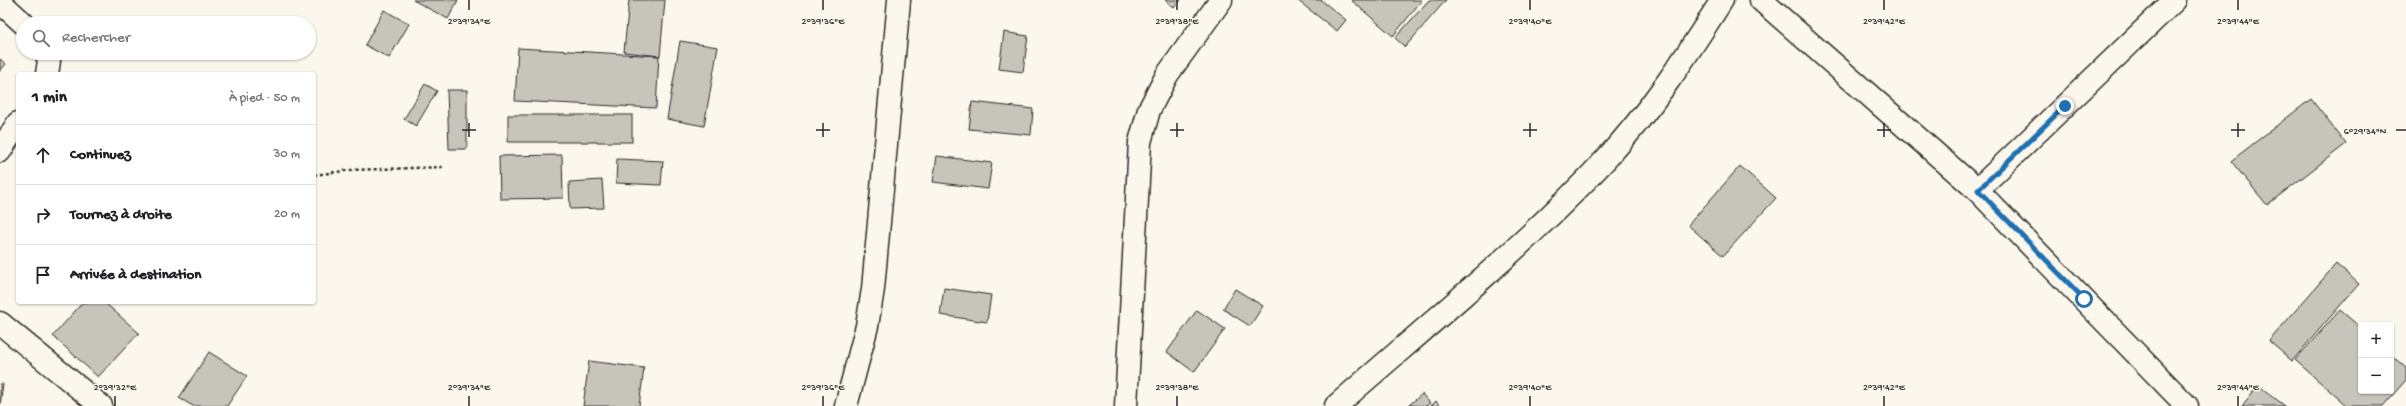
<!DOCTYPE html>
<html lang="fr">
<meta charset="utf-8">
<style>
:root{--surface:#fff;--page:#f6f6f6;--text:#202124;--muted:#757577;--line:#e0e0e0}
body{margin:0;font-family:"Gochi Hand",sans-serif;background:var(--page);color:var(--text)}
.controls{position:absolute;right:12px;bottom:12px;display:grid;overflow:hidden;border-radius:4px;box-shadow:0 1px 3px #0004}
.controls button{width:36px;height:36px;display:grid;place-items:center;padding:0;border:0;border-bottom:1px solid var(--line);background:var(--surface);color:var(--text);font:20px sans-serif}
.stop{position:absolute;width:12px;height:12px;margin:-9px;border:3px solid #1f6fb2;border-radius:50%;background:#fff}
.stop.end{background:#1f6fb2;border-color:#fff;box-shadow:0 1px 4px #0008}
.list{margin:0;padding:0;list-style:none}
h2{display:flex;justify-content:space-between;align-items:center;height:52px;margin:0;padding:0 16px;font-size:17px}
h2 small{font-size:13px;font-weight:400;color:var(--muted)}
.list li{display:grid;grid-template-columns:26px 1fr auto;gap:12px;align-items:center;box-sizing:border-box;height:60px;padding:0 16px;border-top:1px solid var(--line)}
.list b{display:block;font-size:15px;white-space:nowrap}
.list em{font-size:13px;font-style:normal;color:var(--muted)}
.icon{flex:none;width:22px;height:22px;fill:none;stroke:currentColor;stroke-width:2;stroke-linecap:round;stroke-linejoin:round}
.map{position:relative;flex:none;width:2406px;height:406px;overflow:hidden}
.search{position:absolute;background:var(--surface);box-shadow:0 1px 3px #0004;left:16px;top:16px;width:300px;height:44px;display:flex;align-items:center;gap:10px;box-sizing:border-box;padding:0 14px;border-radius:22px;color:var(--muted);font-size:15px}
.panel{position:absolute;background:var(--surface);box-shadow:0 1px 3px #0004;left:16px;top:72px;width:300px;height:232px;border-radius:4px}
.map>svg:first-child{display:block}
</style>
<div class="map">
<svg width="2406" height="406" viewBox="0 0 2406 406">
<rect width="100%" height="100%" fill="#fbf7ec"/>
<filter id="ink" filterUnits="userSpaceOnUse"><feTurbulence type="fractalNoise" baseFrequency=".025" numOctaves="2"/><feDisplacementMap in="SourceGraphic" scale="8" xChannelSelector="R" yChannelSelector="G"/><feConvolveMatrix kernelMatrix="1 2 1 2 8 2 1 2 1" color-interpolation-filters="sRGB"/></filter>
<g filter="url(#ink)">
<!-- building -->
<g fill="#c7c4bc" stroke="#2b2b2b">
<path d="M413 0H458L448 19Z"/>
<path d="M629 0H665L660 56 624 52Z"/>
<path d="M1165 0H1181L1174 8Z"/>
<path d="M1297 0H1321L1346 20 1337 31Z"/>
<path d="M1351 0H1422L1393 36Z"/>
<path d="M1429 0H1446L1405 47 1395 38Z"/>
<path d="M384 10 409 24 389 58 365 45Z"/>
<path d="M1004 32 1028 36 1023 72 999 69Z"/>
<path d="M680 41 718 47 704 126 667 119Z"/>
<path d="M518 48 659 56 656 108 515 101Z"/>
<path d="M0 59 6 64 0 71Z"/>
<path d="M425 84 437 91 416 126 404 119Z"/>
<path d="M447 90H467V149H449Z"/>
<path d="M2311 99 2346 144 2267 205 2231 161Z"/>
<path d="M972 102 1033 109 1031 135 969 129Z"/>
<rect x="508" y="115" width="124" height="27"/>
<path d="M562 155 563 198 500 199 499 156Z"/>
<path d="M937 156 992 163 988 189 933 182Z"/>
<path d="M617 159 663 161 661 185 616 183Z"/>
<path d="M1740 166 1776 198 1723 256 1688 225Z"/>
<path d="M602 180 604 208 570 209 569 182Z"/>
<path d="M2336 264 2359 284 2292 361 2269 341Z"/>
<path d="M944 288 991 295 987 322 940 315Z"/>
<path d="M1235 289 1263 306 1250 326 1223 309Z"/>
<path d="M83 302H104L139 333 98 377 53 336Z"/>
<path d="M1197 310 1225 329 1194 372 1167 352Z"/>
<path d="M2340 310 2361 328V391H2391V355L2406 368V380L2383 406H2347L2295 360Z"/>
<path d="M209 352 247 376 227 406H193L179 398Z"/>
<path d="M589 361 644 368 639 406H583Z"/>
<path d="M0 384H3L0 405Z"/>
<path d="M2258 385 2285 406H2242Z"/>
<path d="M1422 394 1430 403 1426 406 1409 405Z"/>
<path d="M1436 401 1440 406H1431Z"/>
</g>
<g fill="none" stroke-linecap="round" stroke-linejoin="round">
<defs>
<g id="minor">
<path d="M1761 0 1977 190 2187 406"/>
<path d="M0 2 23 23"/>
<path d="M46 53 49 61 47 74"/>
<path d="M0 151 18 123"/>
<path d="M1977 190 2175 0"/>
<path d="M0 323 101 406"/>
<path d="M846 406 867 326 873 289 899 0"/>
<path d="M1126 406 1140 142 1149 110 1167 75 1221 0"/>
<path d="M1336 406C1428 325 1523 248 1606 159 1651 110 1687 55 1722 0"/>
</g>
</defs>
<!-- minor casing -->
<use href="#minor" stroke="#2b2b2b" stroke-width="25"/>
<!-- path -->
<path stroke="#2b2b2b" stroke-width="2.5" stroke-dasharray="3 3" stroke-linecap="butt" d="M314 175 351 170 443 167"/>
<!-- minor -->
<use href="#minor" stroke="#fbf7ec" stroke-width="22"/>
</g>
</g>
<g fill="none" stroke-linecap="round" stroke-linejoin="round" filter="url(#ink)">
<!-- route -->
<path stroke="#1f6fb2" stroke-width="5" d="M2065 106 1978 190 2084 299"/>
</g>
<!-- ticks -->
<path fill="none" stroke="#2b2b2b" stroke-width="1.5" d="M469 0V10M823 0V10M1177 0V10M1530 0V10M1884 0V10M2238 0V10M469 123V137M823 123V137M1177 123V137M1530 123V137M1884 123V137M2238 123V137M462 130H476M816 130H830M1170 130H1184M1523 130H1537M1877 130H1891M2231 130H2245M2396 130H2406M115 396V406M469 396V406M823 396V406M1177 396V406M1530 396V406M1884 396V406M2238 396V406"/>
<g font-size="10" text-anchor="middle" fill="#2b2b2b" stroke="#fbf7ec" stroke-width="3" stroke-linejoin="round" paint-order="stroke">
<text x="469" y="24">2°39'34"E</text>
<text x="823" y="24">2°39'36"E</text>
<text x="1177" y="24">2°39'38"E</text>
<text x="1530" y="24">2°39'40"E</text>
<text x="1884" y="24">2°39'42"E</text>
<text x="2238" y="24">2°39'44"E</text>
<text x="2365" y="134">6°29'34"N</text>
<text x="115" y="390">2°39'32"E</text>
<text x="469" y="390">2°39'34"E</text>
<text x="823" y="390">2°39'36"E</text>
<text x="1177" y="390">2°39'38"E</text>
<text x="1530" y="390">2°39'40"E</text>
<text x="1884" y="390">2°39'42"E</text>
<text x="2238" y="390">2°39'44"E</text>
</g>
</svg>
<div class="controls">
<button>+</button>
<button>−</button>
</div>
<div class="stop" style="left:2084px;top:299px"></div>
<div class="stop end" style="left:2065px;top:106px"></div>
<div class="search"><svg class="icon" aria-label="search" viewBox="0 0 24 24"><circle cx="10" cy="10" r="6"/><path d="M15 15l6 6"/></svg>Rechercher</div>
<section class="panel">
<h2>1 min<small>À pied · 50 m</small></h2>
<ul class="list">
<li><svg class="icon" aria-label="ahead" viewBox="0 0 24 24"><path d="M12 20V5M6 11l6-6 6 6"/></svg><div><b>Continuez</b></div><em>30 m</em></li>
<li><svg class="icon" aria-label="right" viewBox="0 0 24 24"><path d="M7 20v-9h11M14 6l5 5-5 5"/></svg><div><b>Tournez à droite</b></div><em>20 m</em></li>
<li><svg class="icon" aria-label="arrive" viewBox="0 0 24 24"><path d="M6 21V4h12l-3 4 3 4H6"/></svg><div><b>Arrivée à destination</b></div></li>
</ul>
</section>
</div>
